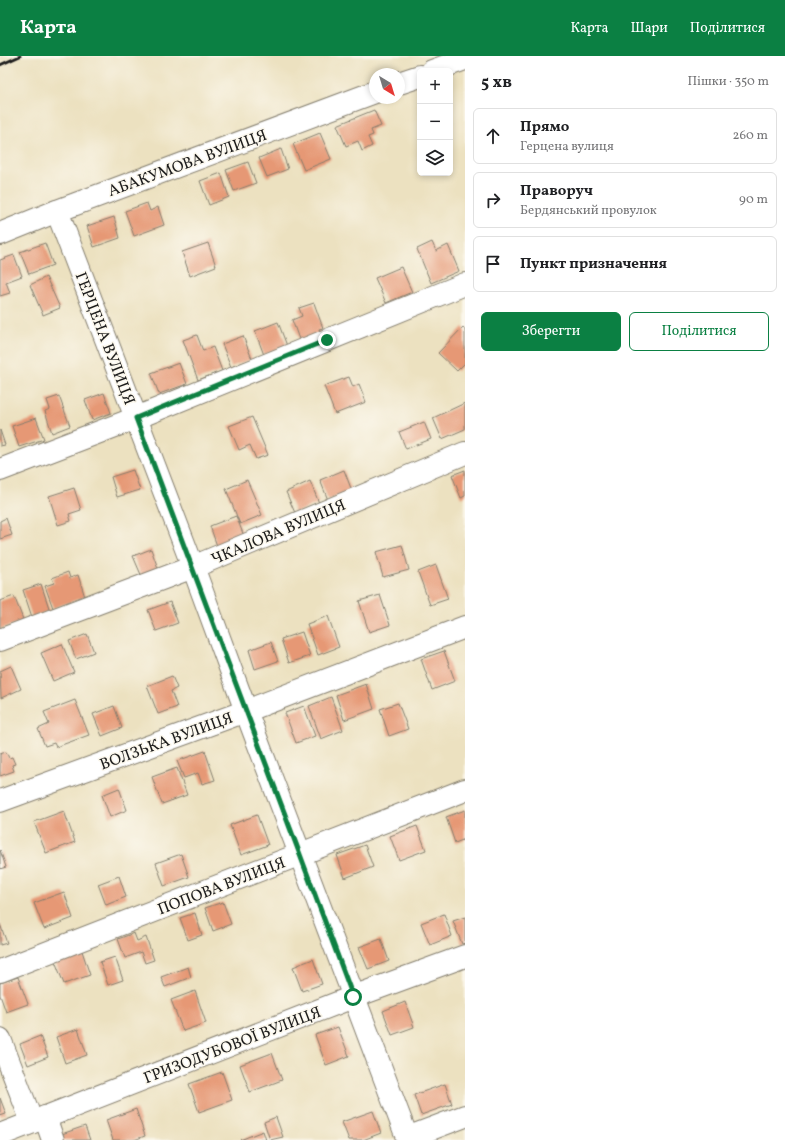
<!DOCTYPE html>
<html lang="uk">
<meta charset="utf-8">
<style>
:root{--surface:#fff;--page:#f6f6f6;--text:#202124;--muted:#757577;--line:#e0e0e0;--accent:#0b8043}
body{margin:0;font-family:Vollkorn,serif;background:var(--page);color:var(--text)}
.controls{position:absolute;right:12px;top:12px;display:grid;overflow:hidden;border-radius:6px;box-shadow:0 2px 6px #0003}
.controls button{width:36px;height:36px;display:grid;place-items:center;padding:0;border:0;border-bottom:1px solid var(--line);background:var(--surface);color:var(--text);font:20px sans-serif}
.compass{position:absolute;left:369px;top:12px;width:36px;height:36px;border-radius:50%;background:var(--surface);box-shadow:0 2px 6px #0003;rotate:142deg}
.stop{position:absolute;width:12px;height:12px;margin:-9px;border:3px solid #0b8043;border-radius:50%;background:#fff}
.stop.end{background:#0b8043;border-color:#fff;box-shadow:0 1px 4px #0008}
.list{margin:0;padding:0;list-style:none}
h2{display:flex;justify-content:space-between;align-items:center;height:52px;margin:0;padding:0 16px;font-size:17px}
h2 small{font-size:13px;font-weight:400;color:var(--muted)}
.list li{display:grid;grid-template-columns:26px 1fr auto;gap:12px;align-items:center;box-sizing:border-box;height:56px;margin:0 8px 8px;padding:0 8px;border:1px solid var(--line);border-radius:6px}
.list b{display:block;font-size:15px;white-space:nowrap}
.list p{margin:0;font-size:13px;white-space:nowrap;color:var(--muted)}
.list em{font-size:13px;font-style:normal;color:var(--muted)}
.actions{display:flex;gap:8px;padding:12px 16px}
.actions a{flex:1;padding:9px 0;border:1px solid var(--accent);border-radius:6px;text-align:center;font-size:14px;color:var(--accent)}
.actions .main{background:var(--accent);color:#fff}
.icon{flex:none;width:22px;height:22px;fill:none;stroke:currentColor;stroke-width:2;stroke-linecap:round;stroke-linejoin:round}
.map{position:relative;flex:none;width:465px;height:1084px;overflow:hidden}
header{display:flex;align-items:center;gap:24px;box-sizing:border-box;height:56px;padding:0 20px;background:var(--accent);color:#fff}
header strong{font-size:19px}
nav{display:flex;gap:22px;margin-inline-start:auto;font-size:14px}
main{display:flex}
aside{flex:1;background:var(--surface)}
.map>svg:first-child{display:block}
</style>
<header>
<strong>Карта</strong>
<nav><a>Карта</a><a>Шари</a><a>Поділитися</a></nav>
</header>
<main>
<div class="map">
<svg width="465" height="1084" viewBox="0 0 465 1084">
<rect width="100%" height="100%" fill="#fbf7ec"/>
<filter id="ink" filterUnits="userSpaceOnUse"><feTurbulence type="fractalNoise" baseFrequency=".025" numOctaves="2"/><feDisplacementMap in="SourceGraphic" scale="8" xChannelSelector="R" yChannelSelector="G"/><feConvolveMatrix kernelMatrix="1 2 1 2 8 2 1 2 1" color-interpolation-filters="sRGB"/></filter>
<filter id="wash" filterUnits="userSpaceOnUse"><feTurbulence type="fractalNoise" baseFrequency=".012" numOctaves="4" result="noise"/><feDisplacementMap in="SourceGraphic" scale="16" xChannelSelector="R" yChannelSelector="G"/><feGaussianBlur stdDeviation="0.9" result="paint"/><feColorMatrix in="noise" values="0 0 0 0 0 0 0 0 0 0 0 0 0 0 0 0 0 1.4 0 .05"/><feComposite in="paint" operator="in"/></filter>
<g filter="url(#wash)">
<rect width="100%" height="100%" fill="#ece1c0"/>
<g id="blocks">
<!-- building -->
<g fill="#e69875">
<path d="M374 54 381 70 371 74 373 79 368 81 372 90 362 95 358 85 346 90 337 69Z"/>
<path d="M320 77 331 103 304 114 293 88Z"/>
<path d="M281 93 288 113 267 121 259 102Z"/>
<path d="M248 106 256 127 234 135 226 114Z"/>
<path d="M221 117 229 141 209 149 200 125Z"/>
<path d="M147 147 150 155 158 151 164 169 134 180 125 155Z"/>
<path d="M114 161 120 182 94 191 87 170Z"/>
<path d="M432 186 436 195 448 189 459 215 431 227 417 193Z"/>
<path d="M45 187 53 209 29 218 20 196Z"/>
<path d="M208 187 216 210 190 220 182 196Z"/>
<path d="M14 199 22 220 6 226 10 237 0 240V204Z"/>
<path d="M401 211 412 236 386 247 375 222Z"/>
<path d="M46 221 60 252 43 259 30 229Z"/>
<path d="M314 247 323 272 319 273 321 278 300 286 292 264 302 260 299 252Z"/>
<path d="M278 266 287 290 264 299 255 275Z"/>
<path d="M463 271 465 273V307L457 315 438 297Z"/>
<path d="M197 279 203 295 213 291 222 315 198 324 183 284Z"/>
<path d="M243 280 252 303 231 311 222 288Z"/>
<path d="M179 307 187 328 159 338 151 317Z"/>
<path d="M349 321 353 331 359 328 366 346 335 358 324 330Z"/>
<path d="M104 337 111 357 92 364 85 344Z"/>
<path d="M59 340 70 370 52 377 45 355 50 353 47 344Z"/>
<path d="M465 347V373L442 383 433 362Z"/>
<path d="M252 361 268 399 256 403 250 389 239 394 229 370Z"/>
<path d="M36 362 44 383 19 391 12 370Z"/>
<path d="M424 366 431 383 406 393 399 376Z"/>
<path d="M0 374 5 389 0 390Z"/>
<path d="M133 414 140 434 117 441 111 421Z"/>
<path d="M344 414 352 435 328 444 320 424Z"/>
<path d="M465 414V440L461 442 452 419Z"/>
<path d="M247 424 262 459 240 468 226 433Z"/>
<path d="M310 425 319 447 295 457 286 436Z"/>
<path d="M74 432 81 454 69 458 71 465 58 469 49 440Z"/>
<path d="M236 460 244 480 217 490 210 470Z"/>
<path d="M6 462 12 479 0 483V465Z"/>
<path d="M402 489 409 514 383 521 376 496Z"/>
<path d="M151 493 159 515 142 521 133 500Z"/>
<path d="M436 509 448 543 430 549 418 516Z"/>
<path d="M68 516 70 522 78 519 85 541 53 552 45 530 54 527 52 522Z"/>
<path d="M41 528 50 555 32 561 23 534Z"/>
<path d="M380 539 390 569 369 576 359 545Z"/>
<path d="M14 540 24 566 0 573V545Z"/>
<path d="M170 546 178 567 156 575 148 554Z"/>
<path d="M328 560 339 591 318 599 307 568Z"/>
<path d="M302 576 310 600 289 607 281 583Z"/>
<path d="M87 578 94 596 76 603 69 585Z"/>
<path d="M271 586 278 605 255 613 249 594Z"/>
<path d="M62 588 74 616 53 625 41 597Z"/>
<path d="M444 595 455 625 432 634 421 603Z"/>
<path d="M11 610 21 633 1 642 0 615Z"/>
<path d="M172 620 177 632 171 635 177 651 158 658 147 630Z"/>
<path d="M366 628 374 653 344 664 336 639Z"/>
<path d="M331 641 343 674 321 683 309 650Z"/>
<path d="M75 644 89 679 56 691 54 687 45 690 38 673 49 668 44 656Z"/>
<path d="M398 647 408 673 389 680 380 653Z"/>
<path d="M114 650 122 672 102 680 93 658Z"/>
<path d="M304 650 315 680 296 687 285 657Z"/>
<path d="M205 695 215 724 202 728 198 717 184 722 177 705Z"/>
<path d="M6 696 9 702 12 701 15 708 12 709 14 715 0 720V698Z"/>
<path d="M177 712 187 739 162 748 152 721Z"/>
<path d="M119 732 127 754 110 761 102 739Z"/>
<path d="M465 754V783L455 787 446 761Z"/>
<path d="M64 755 75 786 46 797 34 766Z"/>
<path d="M257 759 268 789 241 799 230 769Z"/>
<path d="M417 770 426 794 399 804 390 780Z"/>
<path d="M365 789 373 811 345 822 337 799Z"/>
<path d="M0 794 6 811 0 813Z"/>
<path d="M181 798 189 821 164 830 156 807Z"/>
<path d="M119 820 126 841 106 849 98 828Z"/>
<path d="M64 836 73 862 44 873 34 847Z"/>
<path d="M223 846 231 868 213 875 205 852Z"/>
<path d="M195 857 202 879 188 884 180 862Z"/>
<path d="M444 858 452 880 430 889 421 867Z"/>
<path d="M465 861V887L462 888 453 865Z"/>
<path d="M0 868 7 887 0 889Z"/>
<path d="M134 877 137 885 146 881 154 904 145 907 141 896 125 902 118 883Z"/>
<path d="M381 883 389 905 368 913 359 891Z"/>
<path d="M82 895 90 919 64 928 55 905Z"/>
<path d="M115 901 123 924 108 929 100 906Z"/>
<path d="M313 903 322 928 302 935 293 911Z"/>
<path d="M188 911 191 921 165 931 161 921Z"/>
<path d="M18 921 28 948 6 956 0 939V927Z"/>
<path d="M195 935 206 967 183 975 171 944Z"/>
<path d="M405 946 414 971 392 979 383 955Z"/>
<path d="M338 971 349 1000 326 1009 315 979Z"/>
<path d="M78 973 87 999 65 1007 56 981Z"/>
<path d="M40 980 48 1001 28 1009 20 988Z"/>
<path d="M272 997 282 1024 250 1036 240 1009Z"/>
<path d="M222 1016 232 1044 199 1056 189 1028Z"/>
<path d="M445 1028 452 1048 421 1059 414 1039Z"/>
<path d="M0 1042 6 1058 0 1060Z"/>
<path d="M136 1053 145 1080 134 1084H113L106 1064Z"/>
<path d="M373 1055 381 1077 363 1084H349L342 1066Z"/>
<path d="M276 1061 283 1081 270 1084 264 1066Z"/>
<path d="M85 1070 90 1084H58L56 1080Z"/>
<path d="M263 1075 266 1084H240Z"/>
</g>
</g>
</g>
<g filter="url(#ink)">
<use href="#blocks" fill-opacity="0" stroke="#847e6e" stroke-width="1"/>
<g fill="none" stroke-linecap="round" stroke-linejoin="round">
<defs>
<g id="minor">
<path d="M432 15 465 3"/>
<path d="M399 27 420 20"/>
<path d="M57 155 193 511 246 655 408 1084"/>
<path d="M0 178 57 155 375 36"/>
<path d="M0 414 136 362 465 228"/>
<path d="M0 584 193 511 465 397"/>
<path d="M0 745 246 655 465 571"/>
<path d="M0 915 465 734"/>
<path d="M0 983 32 1066"/>
<path d="M45 1061 53 1084"/>
<path d="M0 1079 353 941 465 900"/>
<path d="M407 1082 465 1060"/>
</g>
</defs>
<!-- minor casing -->
<use href="#minor" stroke="#847e6e" stroke-width="24"/>
<!-- minor -->
<use href="#minor" stroke="#fff" stroke-width="22"/>
<!-- rail -->
<path stroke="#1c1c1c" stroke-width="3" d="M0 9 20 0"/>
</g>
</g>
<g fill="none" stroke-linecap="round" stroke-linejoin="round" filter="url(#ink)">
<!-- route -->
<path stroke="#0b8043" stroke-width="5" d="M327 284 136 362C210 555 281 748 353 941"/>
</g>
<g text-anchor="middle" stroke-width="3" stroke-linejoin="round" paint-order="stroke">
<!-- street labels -->
<g font-size="16" fill="#1c1c1c" stroke="#fbf7ec">
<text transform="translate(187 106) rotate(-20)" y="6">АБАКУМОВА ВУЛИЦЯ</text>
<text transform="translate(106 282) rotate(69)" y="6">ГЕРЦЕНА ВУЛИЦЯ</text>
<text transform="translate(278 475) rotate(-23)" y="6">ЧКАЛОВА ВУЛИЦЯ</text>
<text transform="translate(166 684) rotate(-20)" y="6">ВОЛЗЬКА ВУЛИЦЯ</text>
<text transform="translate(221 829) rotate(-21)" y="6">ПОПОВА ВУЛИЦЯ</text>
<text transform="translate(232 988) rotate(-21)" y="6">ГРИЗОДУБОВОЇ ВУЛИЦЯ</text>
</g>
</g>
</svg>
<div class="controls">
<button>+</button>
<button>−</button>
<button><svg class="icon" aria-label="layers" viewBox="0 0 24 24"><path d="M12 4l9 5-9 5-9-5zM3 14l9 5 9-5"/></svg></button>
</div>
<svg class="compass" viewBox="-18 -18 36 36"><path d="M0-13l5 13h-10z" fill="#e53935"/><path d="M0 13l5-13h-10z" fill="#757577"/></svg>
<div class="stop" style="left:353px;top:941px"></div>
<div class="stop end" style="left:327px;top:284px"></div>
</div>
<aside>
<h2>5 хв<small>Пішки · 350 m</small></h2>
<ul class="list">
<li><svg class="icon" aria-label="ahead" viewBox="0 0 24 24"><path d="M12 20V5M6 11l6-6 6 6"/></svg><div><b>Прямо</b><p>Герцена вулиця</p></div><em>260 m</em></li>
<li><svg class="icon" aria-label="right" viewBox="0 0 24 24"><path d="M7 20v-9h11M14 6l5 5-5 5"/></svg><div><b>Праворуч</b><p>Бердянський провулок</p></div><em>90 m</em></li>
<li><svg class="icon" aria-label="arrive" viewBox="0 0 24 24"><path d="M6 21V4h12l-3 4 3 4H6"/></svg><div><b>Пункт призначення</b></div></li>
</ul>
<div class="actions"><a class="main">Зберегти</a><a>Поділитися</a></div>
</aside>
</main>
